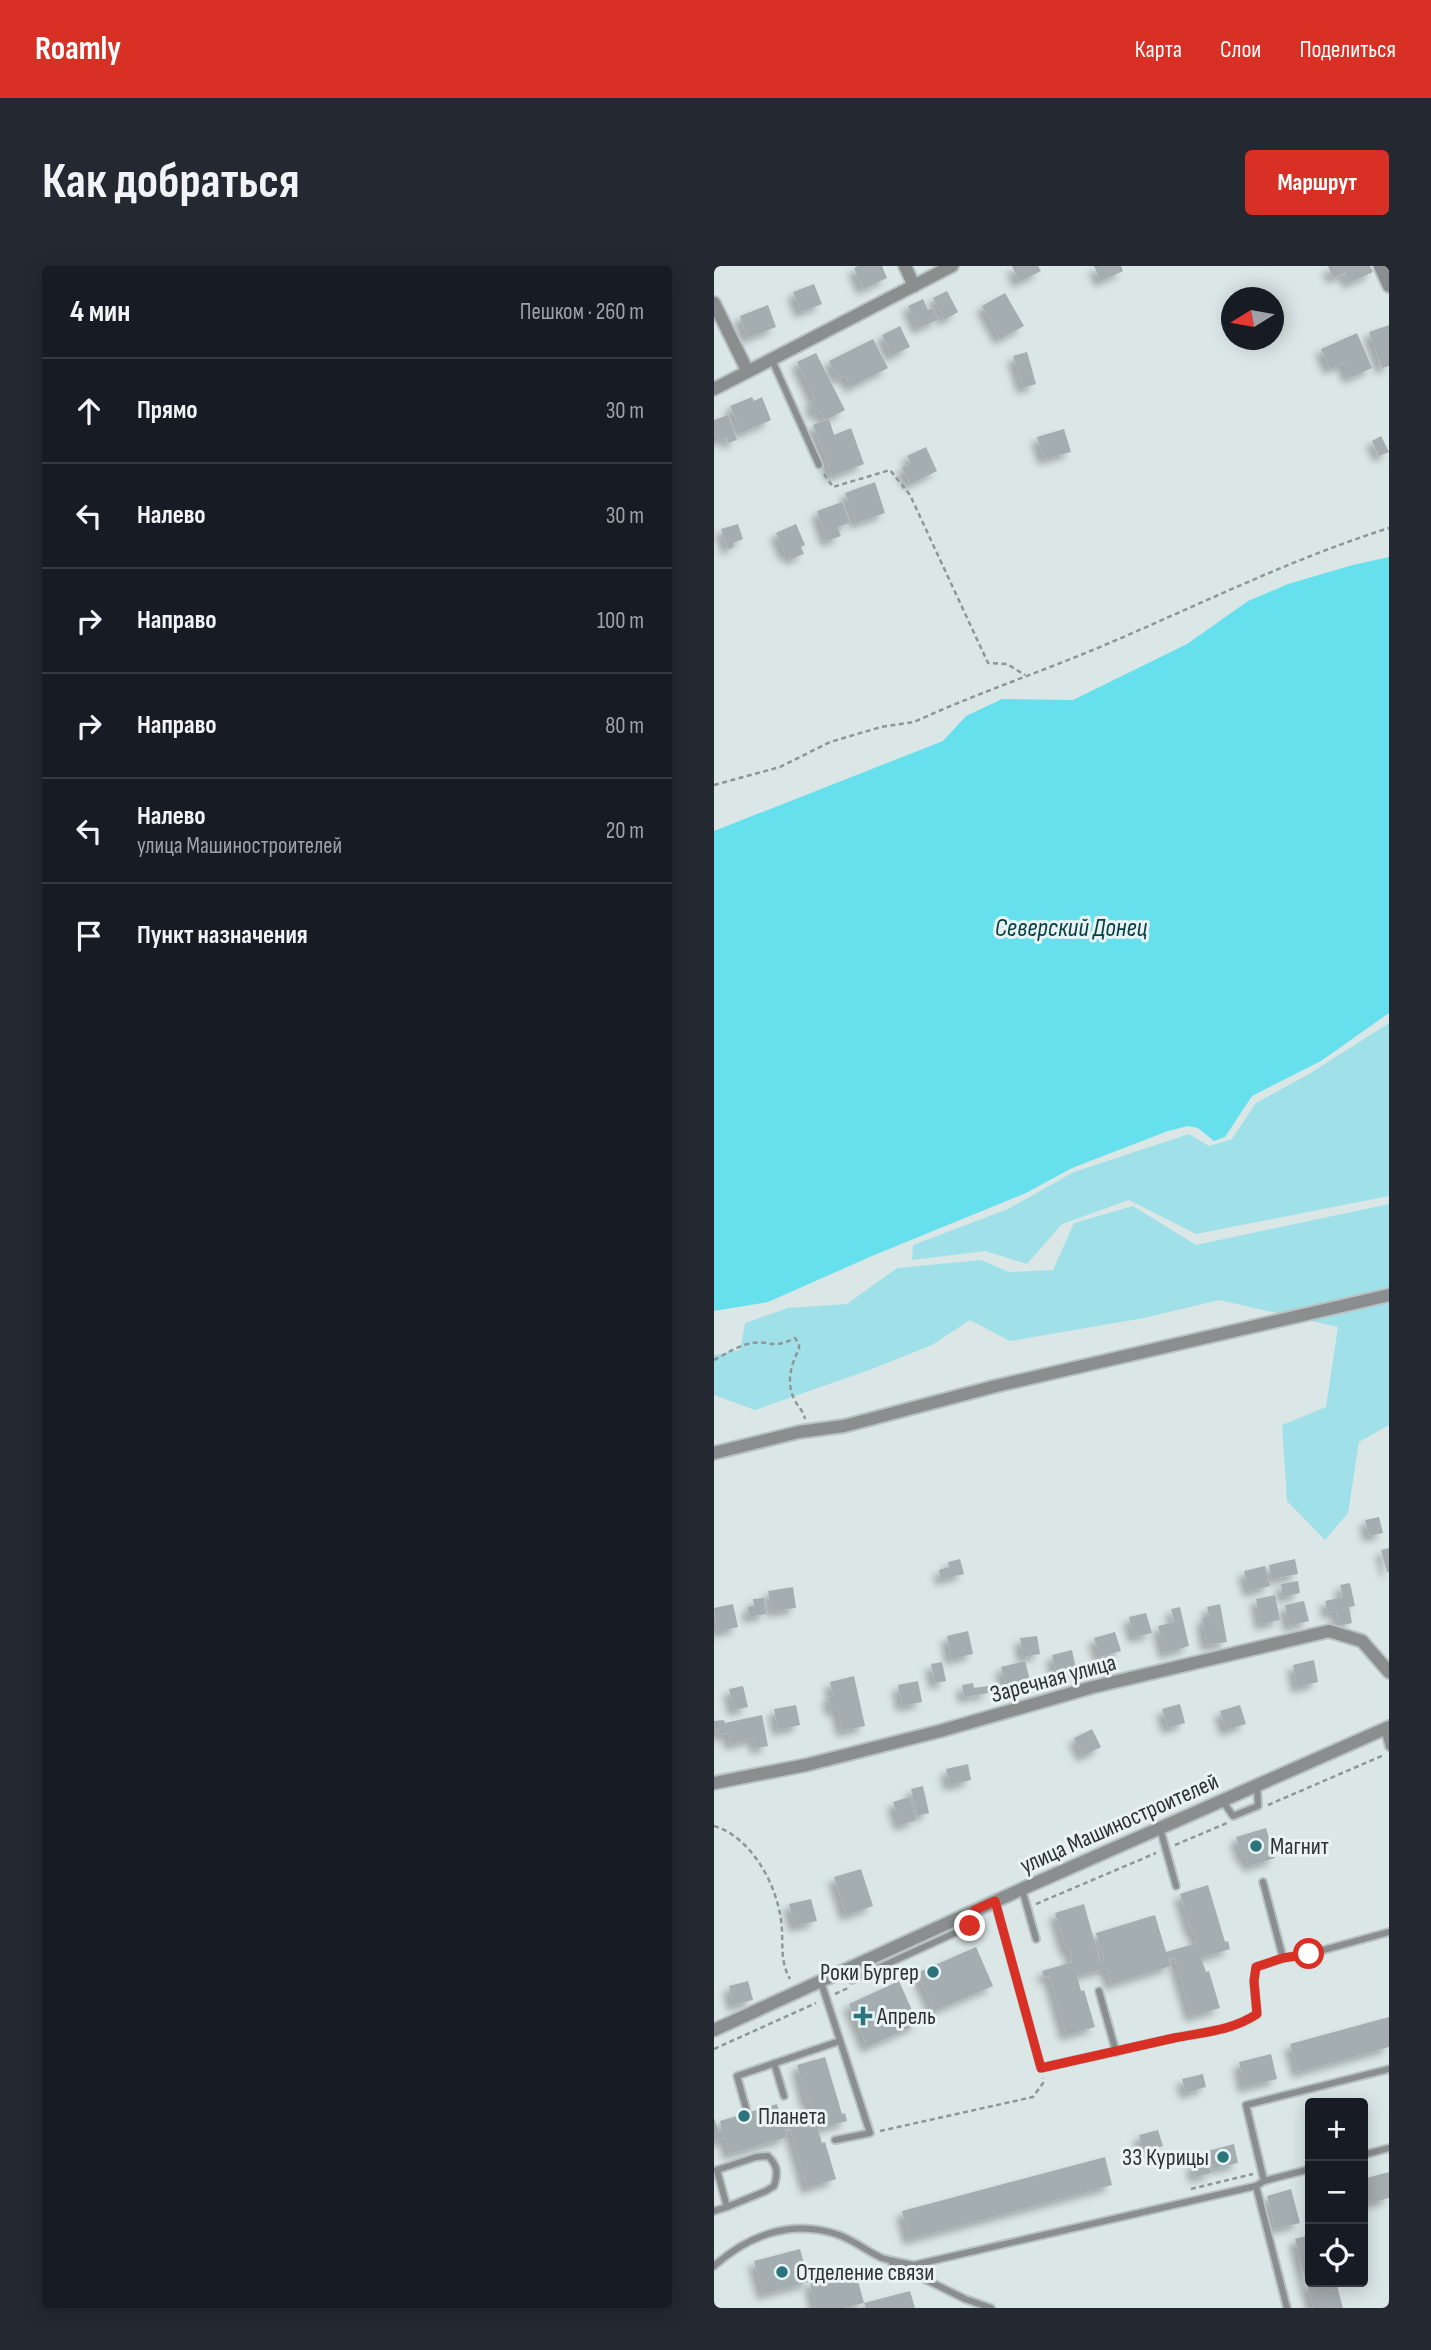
<!DOCTYPE html>
<html lang="ru">
<meta charset="utf-8">
<style>
:root{--surface:#171b24;--page:#242831;--text:#f1f3f6;--muted:#9ea1a6;--line:#363941;--accent:#d93025}
body{margin:0;font-family:"Sofia Sans Condensed",sans-serif;background:var(--page);color:var(--text)}
.controls{position:absolute;right:21px;bottom:21px;display:grid;overflow:hidden;border-radius:7px;box-shadow:0 4px 18px #0003}
.controls button{width:63px;height:63px;display:grid;place-items:center;padding:0;border:0;border-bottom:2px solid var(--line);background:var(--surface);color:var(--text);font:35px sans-serif}
.compass{position:absolute;left:507px;top:21px;width:63px;height:63px;border-radius:50%;background:var(--surface);box-shadow:0 4px 18px #0003;rotate:259deg}
.stop{position:absolute;width:21px;height:21px;margin:-16px;border:5px solid #d93025;border-radius:50%;background:#fff}
.stop.end{background:#d93025;border-color:#fff;box-shadow:0 2px 7px #0008}
.list{margin:0;padding:0;list-style:none}
h2{display:flex;justify-content:space-between;align-items:center;height:91px;margin:0;padding:0 28px;font-size:30px}
h2 small{font-size:23px;font-weight:400;color:var(--muted)}
.list li{display:grid;grid-template-columns:46px 1fr auto;gap:21px;align-items:center;box-sizing:border-box;height:105px;padding:0 28px;border-top:2px solid var(--line)}
.list b{display:block;font-size:26px;white-space:nowrap}
.list p{margin:0;font-size:23px;white-space:nowrap;color:var(--muted)}
.list em{font-size:23px;font-style:normal;color:var(--muted)}
.icon{flex:none;width:38px;height:38px;fill:none;stroke:currentColor;stroke-width:2;stroke-linecap:round;stroke-linejoin:round}
.map{position:relative;flex:none;width:675px;height:2042px;overflow:hidden;border-radius:7px}
header{display:flex;align-items:center;gap:42px;box-sizing:border-box;height:98px;padding:0 35px;background:var(--accent);color:#fff}
header strong{font-size:33px}
nav{display:flex;gap:38px;margin-inline-start:auto;font-size:24px}
.intro{display:flex;align-items:center;justify-content:space-between;box-sizing:border-box;height:168px;padding:0 42px}
h1{margin:0;font-size:49px}
.button{padding:18px 32px;border-radius:7px;background:var(--accent);color:#fff;font-size:24px;font-weight:700}
main{display:flex;gap:42px;padding:0 42px}
aside{flex:1;background:var(--surface);border-radius:7px;box-shadow:0 4px 18px #0003}
.map>svg:first-child{display:block}
</style>
<header>
<strong>Roamly</strong>
<nav><a>Карта</a><a>Слои</a><a>Поделиться</a></nav>
</header>
<div class="intro"><h1>Как добраться</h1><a class="button">Маршрут</a></div>
<main>
<aside>
<h2>4 мин<small>Пешком · 260 m</small></h2>
<ul class="list">
<li><svg class="icon" aria-label="ahead" viewBox="0 0 24 24"><path d="M12 20V5M6 11l6-6 6 6"/></svg><div><b>Прямо</b></div><em>30 m</em></li>
<li><svg class="icon" aria-label="left" viewBox="0 0 24 24"><path d="M17 20v-9H6M10 6l-5 5 5 5"/></svg><div><b>Налево</b></div><em>30 m</em></li>
<li><svg class="icon" aria-label="right" viewBox="0 0 24 24"><path d="M7 20v-9h11M14 6l5 5-5 5"/></svg><div><b>Направо</b></div><em>100 m</em></li>
<li><svg class="icon" aria-label="right" viewBox="0 0 24 24"><path d="M7 20v-9h11M14 6l5 5-5 5"/></svg><div><b>Направо</b></div><em>80 m</em></li>
<li><svg class="icon" aria-label="left" viewBox="0 0 24 24"><path d="M17 20v-9H6M10 6l-5 5 5 5"/></svg><div><b>Налево</b><p>улица Машиностроителей</p></div><em>20 m</em></li>
<li><svg class="icon" aria-label="arrive" viewBox="0 0 24 24"><path d="M6 21V4h12l-3 4 3 4H6"/></svg><div><b>Пункт назначения</b></div></li>
</ul>
</aside>
<div class="map">
<svg width="675" height="2042" viewBox="0 0 675 2042">
<defs>
<filter id="shadow"><feDropShadow dx="-6" dy="6" stdDeviation="3.5" flood-color="#0004"/></filter>
</defs>
<rect width="100%" height="100%" fill="#dbe6e7"/>
<!-- green -->
<g fill="#a0e1e9">
<path d="M675 757V930L482 968 415 934 348 958 313 998 271 985 198 994 199 979 294 943 360 906 475 868 495 880 518 873 542 837 595 808Z"/>
<path d="M675 938V1159L645 1176 634 1247 611 1274 573 1235 568 1159 612 1141 624 1061 505 1034 430 1052 296 1075 256 1054 218 1079 158 1103 41 1144 0 1129V1089L26 1084 31 1057 74 1042 133 1038 183 1002 267 994 295 1006 339 1004 360 957 419 940 482 979Z"/>
</g>
<!-- water -->
<path fill="#67e0ee" d="M675 291V747L607 795 538 830 511 871 500 875 484 862 474 860 454 865 358 902 312 927 158 990 54 1036 0 1045V565L229 475 252 450 288 433 359 434 473 378 534 335 574 318 639 299Z"/>
<!-- building -->
<g fill="#a4adaf" filter="url(#shadow)">
<path d="M144 0H168L173 12 149 23 140 2Z"/>
<path d="M298 0H324L327 5 305 16Z"/>
<path d="M380 0H407L409 5 387 15Z"/>
<path d="M614 0H656L659 6 635 17 631 7 619 12Z"/>
<path d="M100 18 108 38 87 46 79 26Z"/>
<path d="M233 25 244 46 230 54 219 32Z"/>
<path d="M291 27 310 60 286 73 268 40Z"/>
<path d="M209 33 214 44 219 42 224 54 204 62 194 40Z"/>
<path d="M54 39 62 61 33 72 26 50Z"/>
<path d="M675 59V100L668 102 655 66Z"/>
<path d="M186 60 196 81 177 90 168 69Z"/>
<path d="M643 67 658 102 635 112 629 97 616 103 607 83Z"/>
<path d="M159 73 174 102 137 121 131 110 124 113 115 95Z"/>
<path d="M313 86 322 118 309 122 299 90Z"/>
<path d="M102 87 131 144 111 154 107 146 102 149 96 137 101 134 83 96Z"/>
<path d="M38 131 40 135 48 131 57 154 27 167 16 140Z"/>
<path d="M14 149 23 174 14 177 12 171 0 175V154Z"/>
<path d="M115 153 120 169 137 162 150 198 118 210 99 159Z"/>
<path d="M350 163 357 186 330 193 323 171Z"/>
<path d="M667 170 675 186 665 190 658 175Z"/>
<path d="M212 181 223 205 196 218 188 202 197 197 193 190Z"/>
<path d="M161 216 171 247 142 257 131 227Z"/>
<path d="M128 236 136 257 123 261 127 270 113 275 103 245Z"/>
<path d="M24 258 29 273 19 277 20 281 14 283 7 263Z"/>
<path d="M82 258 91 279 87 281 90 288 77 293 75 288H71L62 267Z"/>
<path d="M665 1251 669 1267 655 1270 651 1254Z"/>
<path d="M675 1282V1306H673L667 1284Z"/>
<path d="M246 1293 250 1308 227 1313 225 1304 235 1301 234 1296Z"/>
<path d="M581 1293 584 1308 558 1313 555 1299Z"/>
<path d="M551 1300 556 1320 535 1325 530 1305Z"/>
<path d="M584 1315 586 1327 569 1331 567 1318Z"/>
<path d="M636 1317 641 1340 635 1341 638 1357 625 1360 622 1345 614 1347 611 1335 629 1331 626 1319Z"/>
<path d="M79 1321 82 1342 58 1345 54 1325Z"/>
<path d="M561 1329 566 1354 547 1358 542 1333Z"/>
<path d="M50 1332 52 1348 35 1351 34 1341 40 1340 39 1333Z"/>
<path d="M590 1335 595 1355 575 1360 571 1339Z"/>
<path d="M19 1338 24 1361 3 1366 0 1342Z"/>
<path d="M506 1338 513 1376 493 1379 488 1352 495 1351 493 1341Z"/>
<path d="M466 1341 475 1380 451 1387 444 1360 460 1356 457 1343Z"/>
<path d="M432 1347 438 1367 420 1371 415 1351Z"/>
<path d="M254 1365 259 1388 237 1393 233 1370Z"/>
<path d="M401 1366 407 1385 386 1391 380 1372Z"/>
<path d="M323 1370 326 1388 309 1391 306 1372Z"/>
<path d="M358 1384 362 1403 342 1407 338 1389Z"/>
<path d="M600 1394 604 1416 583 1421 579 1399Z"/>
<path d="M311 1395 316 1414 292 1420 287 1401Z"/>
<path d="M228 1396 232 1415 221 1417 217 1398Z"/>
<path d="M140 1410 151 1460 128 1465 123 1442 117 1444 114 1431 119 1430 116 1416Z"/>
<path d="M204 1415 208 1436 188 1440 184 1419Z"/>
<path d="M259 1417 260 1422 274 1420 275 1427 250 1431 248 1419Z"/>
<path d="M29 1420 34 1441 20 1444 15 1423Z"/>
<path d="M466 1438 471 1457 454 1462 448 1443Z"/>
<path d="M82 1439 86 1459 64 1464 60 1443Z"/>
<path d="M526 1439 532 1458 512 1464 506 1445Z"/>
<path d="M48 1449 54 1480 42 1482 40 1472 16 1478 14 1467 5 1469 4 1463 0 1464V1455L10 1454 11 1457Z"/>
<path d="M378 1463 387 1481 369 1490 360 1472Z"/>
<path d="M254 1498 257 1514 236 1519 232 1503Z"/>
<path d="M209 1520 215 1547 203 1550 197 1523Z"/>
<path d="M195 1531 202 1554 186 1559 179 1536Z"/>
<path d="M552 1562 561 1592 535 1600 531 1590 528 1591 522 1571Z"/>
<path d="M147 1603 159 1640 132 1649 120 1611Z"/>
<path d="M494 1619 511 1676 514 1675 516 1683 487 1692 492 1706 495 1705 506 1742 477 1750 460 1691 454 1693 457 1700 397 1718 392 1702 363 1710 367 1725 370 1724 381 1761 352 1769 335 1710 330 1711 328 1705 358 1696 355 1683 352 1684 341 1647 370 1638 386 1695 390 1694 382 1667 441 1649 452 1686 483 1677 479 1664 477 1665 466 1628Z"/>
<path d="M97 1633 103 1655 81 1660 75 1638Z"/>
<path d="M262 1681 279 1720 220 1745 203 1707Z"/>
<path d="M34 1715 39 1734 19 1739 15 1720Z"/>
<path d="M185 1715 204 1758 153 1781 135 1738Z"/>
<path d="M675 1751V1781L584 1806 576 1778Z"/>
<path d="M557 1788 563 1813 530 1821 525 1796Z"/>
<path d="M111 1791 128 1848 131 1847 133 1855 104 1863 108 1877 111 1876 122 1913 93 1922 76 1863 71 1864 73 1871 15 1888 11 1872 0 1875V1852L5 1866 8 1864 6 1855 63 1838 69 1858 100 1849 96 1836 93 1837 83 1799Z"/>
<path d="M489 1808 492 1821 472 1827 468 1813Z"/>
<path d="M444 1864 449 1880 429 1885 425 1869Z"/>
<path d="M520 1878 524 1897 499 1903 494 1885Z"/>
<path d="M391 1891 398 1919 195 1973 188 1945Z"/>
<path d="M494 1894 497 1907 481 1911 478 1898Z"/>
<path d="M675 1906V1932L656 1937 652 1924 649 1925V1913Z"/>
<path d="M577 1923 586 1957 561 1963 553 1930Z"/>
<path d="M596 1969V2016H622L629 2042H599L581 1973Z"/>
<path d="M86 1983 95 2016 49 2028 40 1995Z"/>
<path d="M141 2004 150 2037 130 2042H102L96 2016Z"/>
<path d="M196 2025 201 2042H152L150 2037Z"/>
</g>
<g fill="none" stroke-linecap="round" stroke-linejoin="round">
<defs>
<g id="lane">
<path d="M58 94 105 199"/>
<path d="M670 1463 675 1481"/>
<path d="M508 1534 519 1550 544 1540 543 1519"/>
<path d="M446 1562 462 1620"/>
<path d="M549 1616 569 1692"/>
<path d="M308 1623 322 1673"/>
<path d="M281 1635 327 1802C372 1792 416 1782 460 1772 490 1766 518 1765 543 1748L540 1715 542 1701 569 1692 595 1688 675 1666"/>
<path d="M130 1705 138 1714 256 1660 260 1648"/>
<path d="M107 1716 156 1867 121 1874"/>
<path d="M385 1725 402 1786"/>
<path d="M60 1797 70 1830"/>
<path d="M32 1842 23 1810 126 1775"/>
<path d="M649 1889 675 1882"/>
<path d="M550 1915 532 1839 675 1803"/>
<path d="M542 1920 573 2042"/>
<path d="M0 1945 13 1941 3 1904 42 1891 54 1890C64 1900 64 1907 60 1920L52 1925 13 1941"/>
<path d="M178 1997 251 2033 277 2042"/>
<path d="M0 2000C36 1968 79 1953 125 1969 141 1975 154 1986 168 1992 178 1995 190 1997 200 1999L542 1920 550 1915 596 1903"/>
</g>
<g id="street">
<path d="M191 0 200 20"/>
<path d="M666 0 675 20"/>
<path d="M0 37 33 104"/>
<path d="M0 123 238 0"/>
<path d="M0 1187 85 1166 130 1160 282 1120 675 1029"/>
<path d="M0 1517 92 1499 226 1465 379 1421 615 1365 648 1375 675 1406"/>
<path d="M0 1764 308 1623 675 1461"/>
</g>
</defs>
<!-- lane casing -->
<use href="#lane" stroke="#b9c2c3" stroke-width="10"/>
<!-- street casing -->
<use href="#street" stroke="#b9c2c3" stroke-width="16"/>
<!-- path -->
<g stroke="#8e9697" stroke-width="2.5" stroke-dasharray="5 3.5" stroke-linecap="butt">
<path d="M110 208 119 221 176 204 196 229 274 397 293 398 311 409"/>
<path d="M0 519 66 501 116 476 167 461 200 456C263 427 330 405 393 378 487 338 577 293 675 262"/>
<path d="M0 1094C12 1088 23 1080 37 1077 55 1074 59 1084 81 1072L85 1078V1083C77 1099 72 1115 80 1133 84 1141 89 1144 91 1153"/>
<path d="M554 1539 670 1489"/>
<path d="M0 1560C37 1571 62 1617 67 1654 70 1676 65 1694 76 1713"/>
<path d="M461 1579 513 1557"/>
<path d="M322 1638 442 1587"/>
<path d="M121 1728 134 1722"/>
<path d="M0 1783 102 1737"/>
<path d="M166 1865 319 1831 329 1817V1812"/>
<path d="M477 1923 539 1908"/>
</g>
<!-- lane -->
<use href="#lane" stroke="#8a8e8e" stroke-width="6"/>
<!-- street -->
<use href="#street" stroke="#8a8e8e" stroke-width="12"/>
</g>
<g fill="none" stroke-linecap="round" stroke-linejoin="round">
<!-- route -->
<path stroke="#d93025" stroke-width="9" d="M256 1660 261 1644 281 1635 327 1802C372 1792 416 1782 460 1772 490 1766 517 1765 543 1748L540 1715 542 1701 569 1692 595 1688"/>
</g>
<!-- markers -->
<g fill="#2b747c" stroke="#e9f3f4" stroke-width="2.5">
<circle cx="542" cy="1580" r="7"/>
<circle cx="219" cy="1706" r="7"/>
<path d="M145.5 1739.5h7v7h7v7h-7v7h-7v-7h-7v-7h7z"/>
<circle cx="30" cy="1850" r="7"/>
<circle cx="509" cy="1891" r="7"/>
<circle cx="68" cy="2006" r="7"/>
</g>
<g text-anchor="middle" stroke-width="6" stroke-linejoin="round" paint-order="stroke">
<!-- street labels -->
<g font-size="24" fill="#2f3334" stroke="#e9f3f4">
<text transform="translate(339 1412) rotate(-15)" y="8">Заречная улица</text>
<text transform="translate(405 1557) rotate(-24)" y="8">улица Машиностроителей</text>
</g>
<!-- poi labels -->
<g font-size="24" fill="#2f3334" stroke="#e9f3f4" text-anchor="start">
<text x="556" y="1588">Магнит</text>
<text x="205" y="1714" text-anchor="end">Роки Бургер</text>
<text x="163" y="1758">Апрель</text>
<text x="44" y="1858">Планета</text>
<text x="495" y="1899" text-anchor="end">33 Курицы</text>
<text x="82" y="2014">Отделение связи</text>
</g>
<!-- water labels -->
<g font-size="26" font-style="italic" fill="#064147" stroke="#e9f3f4">
<text x="357" y="670">Северский Донец</text>
</g>
</g>
</svg>
<div class="controls">
<button>+</button>
<button>−</button>
<button><svg class="icon" aria-label="locate" viewBox="0 0 24 24"><circle cx="12" cy="12" r="6"/><path d="M12 2v4M12 18v4M2 12h4M18 12h4"/></svg></button>
</div>
<svg class="compass" viewBox="-18 -18 36 36"><path d="M0-13l5 13h-10z" fill="#e53935"/><path d="M0 13l5-13h-10z" fill="#9ea1a6"/></svg>
<div class="stop" style="left:595px;top:1688px"></div>
<div class="stop end" style="left:256px;top:1660px"></div>
</div>
</main>
